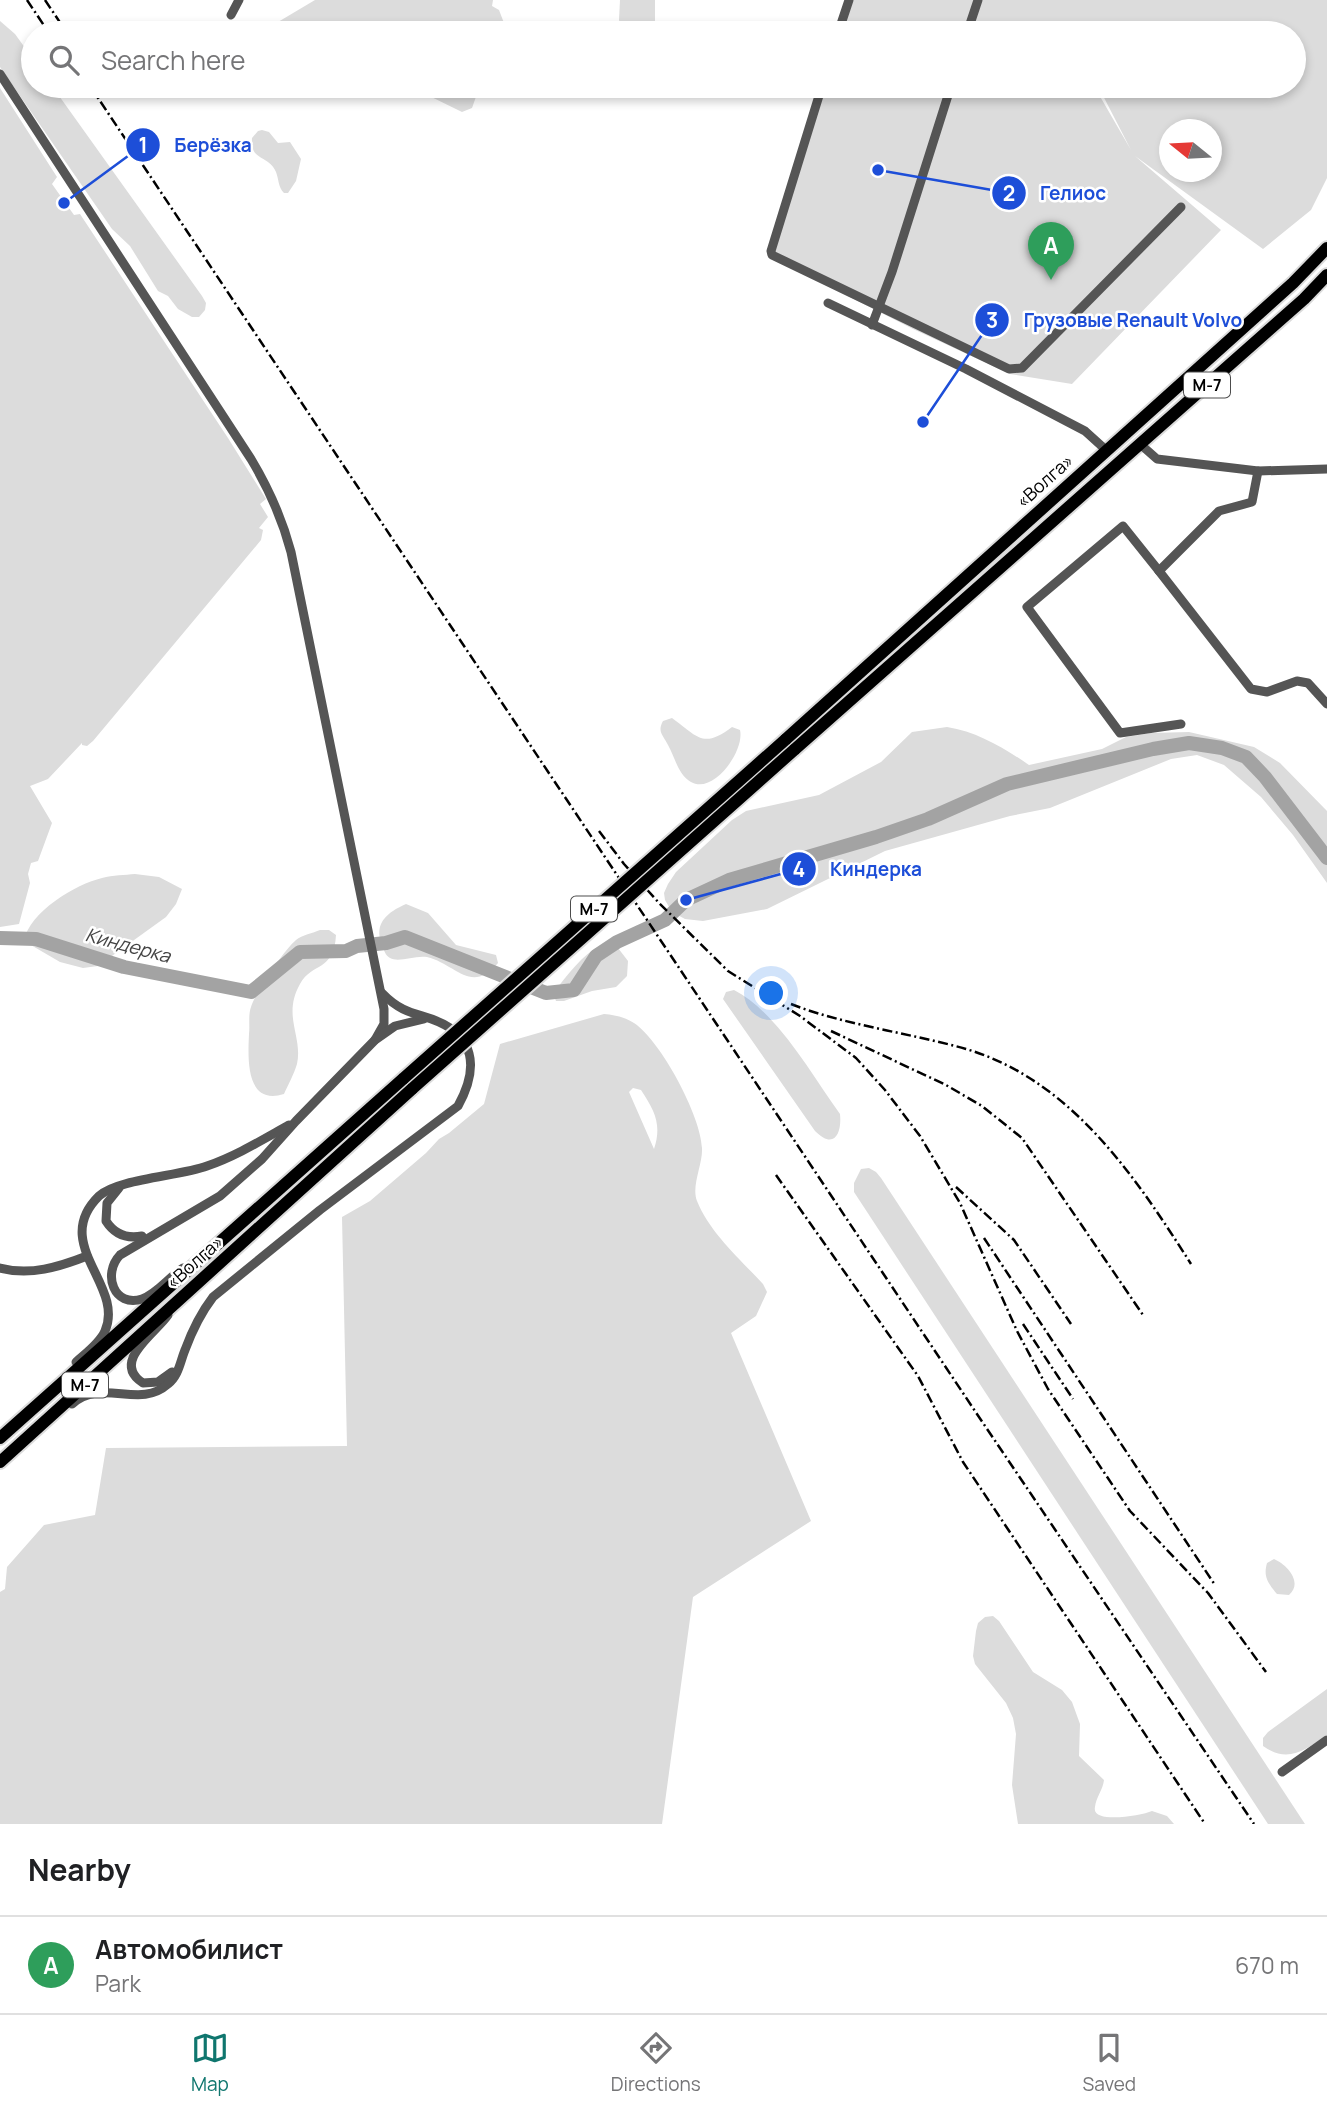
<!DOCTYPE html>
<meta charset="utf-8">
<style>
:root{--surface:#fff;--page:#f2f2f2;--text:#202124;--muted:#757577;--line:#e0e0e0;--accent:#0f766e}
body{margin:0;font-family:Manrope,sans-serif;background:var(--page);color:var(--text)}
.compass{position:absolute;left:1159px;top:119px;width:63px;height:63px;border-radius:50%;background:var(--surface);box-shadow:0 4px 10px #0003;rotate:288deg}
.you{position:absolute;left:772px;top:994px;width:24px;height:24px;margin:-18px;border:5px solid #fff;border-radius:50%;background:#1a73e8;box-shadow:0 0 0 10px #1a73e833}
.badge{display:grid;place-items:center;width:46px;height:46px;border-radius:50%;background:var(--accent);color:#fff;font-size:23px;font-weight:700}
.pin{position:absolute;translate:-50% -58px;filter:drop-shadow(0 2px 4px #0008)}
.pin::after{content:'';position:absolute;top:37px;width:24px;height:21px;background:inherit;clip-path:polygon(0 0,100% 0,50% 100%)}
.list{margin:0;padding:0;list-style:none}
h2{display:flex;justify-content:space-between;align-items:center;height:91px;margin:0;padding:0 28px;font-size:30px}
h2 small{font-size:23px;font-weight:400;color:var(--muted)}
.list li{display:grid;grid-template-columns:46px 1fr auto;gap:21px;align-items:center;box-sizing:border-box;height:98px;padding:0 28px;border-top:2px solid var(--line)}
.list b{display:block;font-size:26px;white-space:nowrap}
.list p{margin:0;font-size:23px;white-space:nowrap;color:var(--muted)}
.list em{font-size:23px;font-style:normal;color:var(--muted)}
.icon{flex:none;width:38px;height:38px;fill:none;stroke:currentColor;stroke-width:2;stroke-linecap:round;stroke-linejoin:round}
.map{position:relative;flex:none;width:1327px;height:1824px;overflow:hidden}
.search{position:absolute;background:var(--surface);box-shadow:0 4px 10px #0003;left:21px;right:21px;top:21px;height:77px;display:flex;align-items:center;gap:18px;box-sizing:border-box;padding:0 24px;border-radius:38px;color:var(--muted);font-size:26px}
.sheet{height:189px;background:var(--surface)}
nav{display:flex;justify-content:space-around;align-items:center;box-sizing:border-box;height:98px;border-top:2px solid var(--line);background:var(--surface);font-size:19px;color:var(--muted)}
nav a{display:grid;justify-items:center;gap:4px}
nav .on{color:var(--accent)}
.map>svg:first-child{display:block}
</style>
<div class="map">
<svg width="1327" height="1824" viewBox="0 0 1327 1824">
<rect width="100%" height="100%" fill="#fff"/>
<!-- green -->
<g fill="#dcdcdc" fill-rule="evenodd">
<path d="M315 0H493L492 6 499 10 504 23 498 33H294L278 22Z"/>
<path d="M620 0H655V33H623L619 20Z"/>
<path d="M846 0H1327V178L1311 210 1263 249 1135 156 1221 230 1072 384 1010 374 913 329 767 255 820 86H1094L1131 150 1098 86H1294V33H836ZM1170 130H1212V172H1170Z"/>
<path d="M0 21 15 34 33 59V86H52L202 296 206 303 205 310 199 317H192L178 309 168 296 158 291 130 246 112 229 0 67Z"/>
<path d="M409 86H490L478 91 472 108 462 112Z"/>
<path d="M0 88 57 177 52 184 74 215 80 214 228 438 266 499 260 504 268 517 259 528 263 530 261 540 93 741 87 746 82 745V743L48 779 30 786 52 823 38 861 31 863 28 874 30 883 19 924 0 927Z"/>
<path d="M262 130 269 132 278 143 290 142 301 159 296 181 288 193H284C278 187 279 180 276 172 268 154 250 162 252 138L258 131Z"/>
<path d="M672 718C698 737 703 749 732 727L740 730C745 751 713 795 691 782 678 775 675 757 668 745 663 735 657 732 663 721Z"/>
<path d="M947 727C978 732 1004 748 1029 765L1102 749 1126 737 1151 733 1189 732 1254 747 1280 763 1327 811V883L1293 835 1261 797 1224 765 1197 755 1171 759 1050 808 1010 816 885 851 767 909 703 921 685 919 672 912 665 900 664 893 668 884 676 872 732 820 746 811 819 795 881 762 912 732Z"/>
<path d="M135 874 159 877 182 889 176 904 166 917 98 966 83 968 60 962 24 941C29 912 76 884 102 878 113 875 125 875 135 874Z"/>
<path d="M406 904 428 913 456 945 496 955 498 963C471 995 456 964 427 957 415 955 399 963 390 958 385 955 384 950 382 945 373 923 388 912 406 904Z"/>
<path d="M320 930H329L336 935C334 972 312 962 300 984 282 1016 303 1036 297 1064 294 1074 288 1085 284 1094 245 1106 248 1058 249 1034 250 1026 248 1015 251 1007 255 993 284 950 296 940 302 935 313 933 320 930Z"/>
<path d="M603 944 618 948 628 961 627 976 616 987 592 991 564 1001H556L553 993C568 975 581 955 603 944Z"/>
<path d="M734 990C778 1013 811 1074 840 1114 842 1134 834 1150 815 1131L723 999 726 992Z"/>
<path d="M604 1014C615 1015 625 1017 634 1023 661 1041 701 1116 702 1148 703 1164 691 1186 697 1201 710 1233 740 1259 763 1284L767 1292 756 1316 731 1333 811 1521 693 1597 662 1824H0V1592L5 1589 7 1567 44 1525 95 1515 106 1448 347 1446 342 1217 370 1201 426 1153 439 1139 449 1133 484 1104 500 1044ZM633 1088 641 1090C655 1111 662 1125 654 1149L629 1092Z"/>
<path d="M869 1168 876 1172 881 1178 1305 1824H1268L854 1192V1183L861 1169Z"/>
<path d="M1274 1559C1288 1565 1303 1583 1289 1595L1277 1594C1268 1583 1263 1577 1267 1563Z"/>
<path d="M993 1616 999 1621 1033 1672 1062 1690 1072 1702 1080 1724 1079 1756 1104 1780C1103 1790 1096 1797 1095 1807 1091 1824 1140 1816 1152 1811L1167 1816 1174 1824H1018L1012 1785 1016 1734 1013 1718 1006 1703 975 1664 973 1656 976 1631 978 1623 985 1617Z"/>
<path d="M1327 1689V1735C1305 1750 1288 1764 1263 1746V1738L1268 1732Z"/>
</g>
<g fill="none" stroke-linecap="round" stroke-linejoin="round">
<!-- river -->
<path stroke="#a3a3a3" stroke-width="14" d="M0 938 36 939 124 967 251 992 300 952 346 951 357 946 386 943 405 937 546 993 574 990 596 956 617 942 665 920 686 900 729 880 876 837 928 819 1007 784 1153 749 1189 743 1222 748 1246 757 1265 777 1327 858"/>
<defs>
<g id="highway">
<path d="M785 740 1293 283 1327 248"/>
<path d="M794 750 1304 299 1327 275"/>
<path d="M0 1438 404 1078"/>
<path d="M0 1462 413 1088"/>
</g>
</defs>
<!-- highway casing -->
<use href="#highway" stroke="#dbdbdb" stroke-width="16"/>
<!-- minor -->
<g stroke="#555" stroke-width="9">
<path d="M231 15 239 0"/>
<path d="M838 33 849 0"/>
<path d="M967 33 978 0"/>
<path d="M0 74 251 459C269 489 282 518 291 552L384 1009V1024L375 1040"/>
<path d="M822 86 771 251 772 255 1009 369 1022 368 1181 207"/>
<path d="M828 303 966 369 1085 431 1106 450"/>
<path d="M872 325 892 272 951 86"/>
<path d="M1140 444 1157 459 1258 471 1327 469"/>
<path d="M1258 471 1252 502 1219 511 1159 571 1251 689 1267 692 1297 681 1308 683 1327 704"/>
<path d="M1159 571 1123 526 1027 607 1120 733 1181 724"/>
<path d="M119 1188 107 1203 106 1221C115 1235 127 1239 142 1236"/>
<path d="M0 1268C30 1276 59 1267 87 1256"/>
<path d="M183 1268C169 1277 157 1294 142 1299 114 1308 102 1274 120 1255L220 1196 262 1159 296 1121 375 1040 395 1026 424 1019"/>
<path d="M168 1315C156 1333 110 1362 143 1383L158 1382 172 1372"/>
<path d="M76 1362C86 1353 100 1343 105 1331 125 1285 50 1244 99 1196 117 1179 180 1176 207 1166 236 1156 262 1140 289 1125"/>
<path d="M72 1404C103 1377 139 1410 168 1384 179 1375 180 1362 185 1350 192 1331 200 1314 213 1297L320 1210 458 1106C473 1079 479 1048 450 1028 425 1011 408 1020 382 993"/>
<path d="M1282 1772 1327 1740"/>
</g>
<!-- highway -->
<use href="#highway" stroke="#000" stroke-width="12"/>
<!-- rail -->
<g stroke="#000" stroke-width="2.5" stroke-dasharray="10 3.5 2 3.5" stroke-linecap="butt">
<path d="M27 0 49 33"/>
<path d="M45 0 67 33"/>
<path d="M90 86 981 1420 1254 1824"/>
<path d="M599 831 624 864 659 903 728 971 800 1016 856 1058 885 1090 920 1136 960 1203 1017 1331 1048 1389 1130 1511 1208 1593 1266 1672"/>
<path d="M791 1004C844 1025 910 1033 966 1049 1071 1080 1135 1176 1191 1264"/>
<path d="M831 1031 946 1085 982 1106 1022 1138 1143 1315"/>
<path d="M776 1175 918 1376 963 1462 1205 1824"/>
<path d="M956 1187 1014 1240 1071 1324"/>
<path d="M984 1238 1215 1585"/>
<path d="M1023 1324 1073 1399"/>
</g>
<defs>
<g id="highway-bridge">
<path d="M404 1078 785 740"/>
<path d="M413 1088 794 750"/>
</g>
</defs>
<!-- highway-bridge casing -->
<use href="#highway-bridge" stroke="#dbdbdb" stroke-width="16" stroke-linecap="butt"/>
<!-- highway-bridge -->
<use href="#highway-bridge" stroke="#000" stroke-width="12"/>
</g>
<g text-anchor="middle" stroke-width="5" stroke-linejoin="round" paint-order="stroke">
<!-- shield labels -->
<g fill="#fff" stroke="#4c4c4c" stroke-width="2">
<rect x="1184" y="372.5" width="46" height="25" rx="5"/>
<rect x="571" y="896.5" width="46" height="25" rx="5"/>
<rect x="62" y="1372.5" width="46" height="25" rx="5"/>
</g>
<g font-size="16" font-weight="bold" fill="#000">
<text x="1207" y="391">М-7</text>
<text x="594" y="915">М-7</text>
<text x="85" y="1391">М-7</text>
</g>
<!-- street labels -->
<g font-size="18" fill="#000" stroke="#fff">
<text transform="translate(1045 481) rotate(-42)" y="6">«Волга»</text>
<text transform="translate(195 1262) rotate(-42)" y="6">«Волга»</text>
</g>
<!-- water labels -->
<g font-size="19" font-style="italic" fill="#444" stroke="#fff">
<text transform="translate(128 945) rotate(15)" y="7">Киндерка</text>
</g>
</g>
<!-- callouts -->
<path fill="none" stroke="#1d4ed8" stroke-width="2.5" d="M64 203L143 145M878 170L1009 193M923 422L992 320M686 900L799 869"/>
<g fill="#1d4ed8" stroke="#fff" stroke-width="2.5">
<circle cx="64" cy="203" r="7"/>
<circle cx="878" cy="170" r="7"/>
<circle cx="923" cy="422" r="7"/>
<circle cx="686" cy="900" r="7"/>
<circle cx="143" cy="145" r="18"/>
<circle cx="1009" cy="193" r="18"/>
<circle cx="992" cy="320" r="18"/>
<circle cx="799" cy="869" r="18"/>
</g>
<g font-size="21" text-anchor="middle" font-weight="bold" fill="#fff">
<text x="143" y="153">1</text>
<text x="1009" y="201">2</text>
<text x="992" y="328">3</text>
<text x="799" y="877">4</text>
</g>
<g font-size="19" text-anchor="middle" font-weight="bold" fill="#1d4ed8" stroke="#fff" stroke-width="5" stroke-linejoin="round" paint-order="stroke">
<text x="213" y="152">Берёзка</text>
<text x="1073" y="200">Гелиос</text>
<text x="1133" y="327">Грузовые Renault Volvo</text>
<text x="876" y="876">Киндерка</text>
</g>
</svg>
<svg class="compass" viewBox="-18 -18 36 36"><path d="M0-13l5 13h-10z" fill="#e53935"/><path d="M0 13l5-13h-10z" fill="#757577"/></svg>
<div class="you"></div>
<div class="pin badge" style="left:1051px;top:280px;background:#2e9e5b">A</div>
<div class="search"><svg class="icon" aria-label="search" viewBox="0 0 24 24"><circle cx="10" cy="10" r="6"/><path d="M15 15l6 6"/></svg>Search here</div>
</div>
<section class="sheet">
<h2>Nearby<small></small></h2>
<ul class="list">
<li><span class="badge" style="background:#2e9e5b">A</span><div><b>Автомобилист</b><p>Park</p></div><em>670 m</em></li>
</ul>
</section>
<nav>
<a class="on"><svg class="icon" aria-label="map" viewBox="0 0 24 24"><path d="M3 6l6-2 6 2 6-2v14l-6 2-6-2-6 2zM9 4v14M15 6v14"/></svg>Map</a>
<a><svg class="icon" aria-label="directions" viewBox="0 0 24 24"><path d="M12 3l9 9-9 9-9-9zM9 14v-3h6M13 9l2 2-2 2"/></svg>Directions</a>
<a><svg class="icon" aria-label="saved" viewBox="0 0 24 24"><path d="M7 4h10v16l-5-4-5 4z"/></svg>Saved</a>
</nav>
